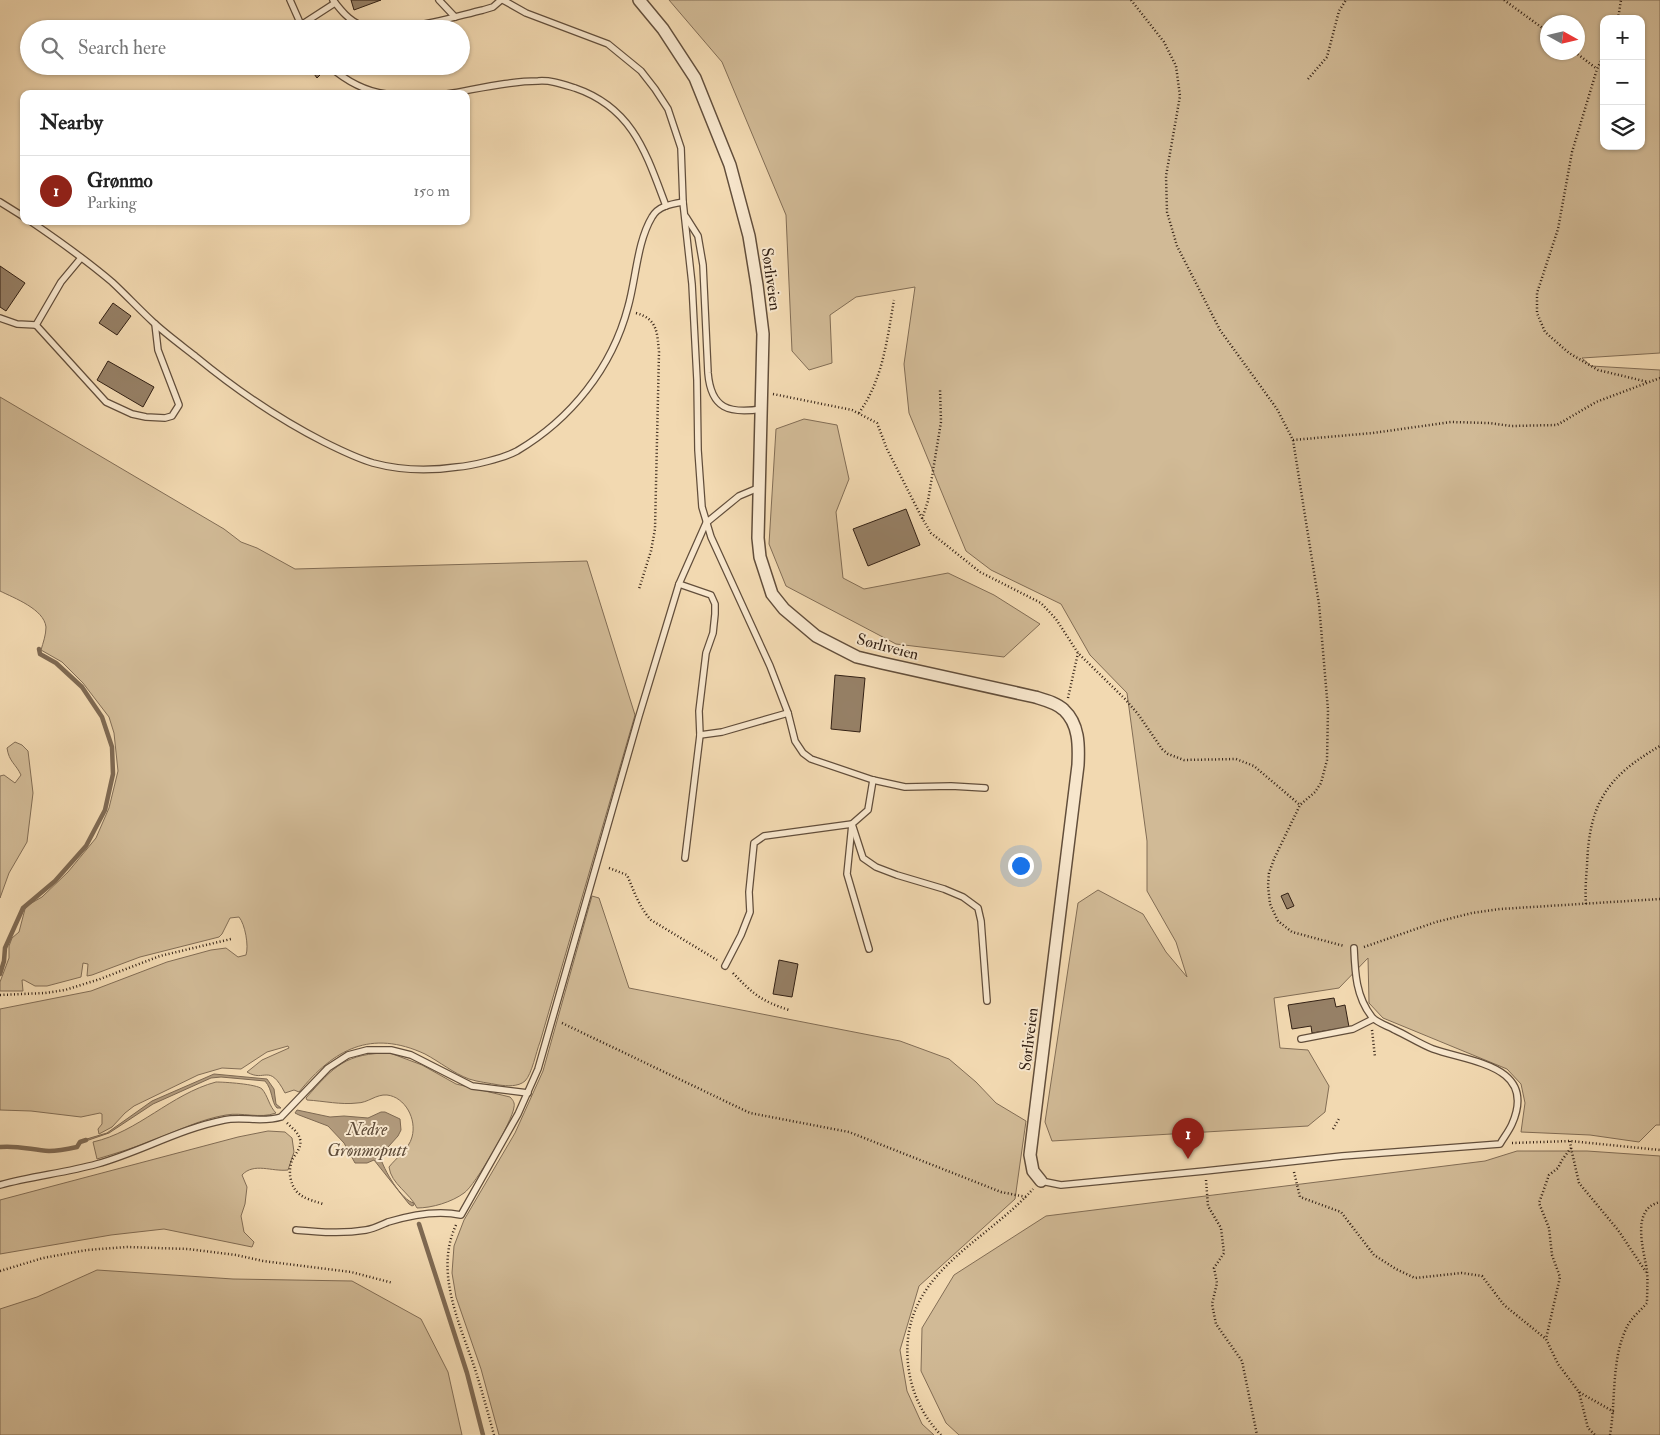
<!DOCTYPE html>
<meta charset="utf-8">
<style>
:root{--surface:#fff;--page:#f6f6f6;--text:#222;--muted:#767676;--line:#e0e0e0;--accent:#8f2418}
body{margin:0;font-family:"IM FELL Double Pica",serif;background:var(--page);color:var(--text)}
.controls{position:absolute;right:15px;top:15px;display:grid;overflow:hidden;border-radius:10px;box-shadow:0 1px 4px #0004}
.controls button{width:45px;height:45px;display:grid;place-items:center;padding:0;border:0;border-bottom:1px solid var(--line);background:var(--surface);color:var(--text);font:25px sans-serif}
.compass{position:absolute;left:1540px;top:15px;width:45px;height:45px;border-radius:50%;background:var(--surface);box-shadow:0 1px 4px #0004;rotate:98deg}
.you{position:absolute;left:1020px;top:865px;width:18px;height:18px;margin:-12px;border:4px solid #fff;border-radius:50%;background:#1a73e8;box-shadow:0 0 0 8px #1a73e833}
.badge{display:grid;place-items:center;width:32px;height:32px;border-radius:50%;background:var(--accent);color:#fff;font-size:16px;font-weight:700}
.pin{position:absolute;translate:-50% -41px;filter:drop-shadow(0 1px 2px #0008)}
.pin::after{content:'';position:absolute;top:26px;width:18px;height:15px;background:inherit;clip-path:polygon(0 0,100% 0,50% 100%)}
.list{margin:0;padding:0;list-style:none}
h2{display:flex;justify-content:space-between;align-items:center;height:65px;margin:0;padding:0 20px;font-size:21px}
h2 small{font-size:16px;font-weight:400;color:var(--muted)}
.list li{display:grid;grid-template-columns:32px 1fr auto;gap:15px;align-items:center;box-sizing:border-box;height:70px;padding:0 20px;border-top:1px solid var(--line)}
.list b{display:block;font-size:19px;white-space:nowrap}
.list p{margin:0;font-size:16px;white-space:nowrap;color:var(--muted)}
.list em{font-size:16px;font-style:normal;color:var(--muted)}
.icon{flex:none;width:28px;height:28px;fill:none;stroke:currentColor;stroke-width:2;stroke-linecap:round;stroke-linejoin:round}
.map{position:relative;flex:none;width:1660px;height:1435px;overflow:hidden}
.search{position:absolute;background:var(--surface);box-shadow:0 1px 4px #0004;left:20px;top:20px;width:450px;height:55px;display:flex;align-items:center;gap:12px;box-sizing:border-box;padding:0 18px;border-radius:28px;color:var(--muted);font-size:19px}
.panel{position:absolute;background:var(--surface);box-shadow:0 1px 4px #0004;left:20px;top:90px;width:450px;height:135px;border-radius:10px}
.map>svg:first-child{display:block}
</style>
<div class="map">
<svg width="1660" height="1435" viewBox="0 0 1660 1435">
<rect width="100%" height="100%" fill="#f2d9b1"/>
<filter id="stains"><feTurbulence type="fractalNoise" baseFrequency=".004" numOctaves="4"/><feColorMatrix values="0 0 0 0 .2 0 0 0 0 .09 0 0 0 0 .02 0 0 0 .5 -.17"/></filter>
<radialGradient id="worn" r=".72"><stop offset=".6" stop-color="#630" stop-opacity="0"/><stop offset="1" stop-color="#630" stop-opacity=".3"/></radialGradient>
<!-- green -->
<g fill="#d1ba96" stroke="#826d55" fill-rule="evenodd">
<path d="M669 0H1660V353L1582 358 1591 366 1660 370V1125H1656L1639 1142 1590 1135 1521 1132 1525 1103 1521 1084 1507 1069 1383 1018 1369 1003 1368 958 1339 988 1274 998 1280 1048 1308 1050 1329 1086 1325 1112 1308 1126 1052 1141 1045 1122 1078 903 1098 890 1143 914 1166 952 1187 977 1176 942 1147 891V841L1127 693 1090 655 1061 604 991 570 966 551 909 413 904 364 915 287 856 297 830 315 832 363 809 370 792 351 786 215 722 62ZM1604 19H1641V146H1604ZM1548 22H1578V52H1548Z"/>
<path d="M0 397 224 529 241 542 257 548 295 569 587 561 635 715 540 1042C536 1052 532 1074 525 1081 518 1087 507 1086 499 1085 489 1083 478 1082 469 1079 453 1073 440 1062 425 1054 371 1029 334 1049 299 1092L294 1090 285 1093C269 1062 265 1083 247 1072L262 1060 289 1048 288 1046 267 1052 241 1069 222 1068 198 1075 134 1106 125 1113 112 1127 99 1134 98 1129 102 1124V1114L100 1113 81 1117 31 1111 0 1110V1009L91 991 167 962 211 950 226 948 238 957 246 955C249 946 245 924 239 917L230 918 222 934 219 937 140 957 92 975 87 976 88 964 83 963 81 977 47 986H35L24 980H22L23 991H0V982L9 958V946L12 938 19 932 25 909 28 905 42 897 68 872 96 838 109 808 118 771 114 733 109 717 83 683 62 662 41 650C43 643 46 635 46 627 44 609 14 598 0 591Z"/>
<path d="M804 419 837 425 849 479 836 512 843 578 864 589 948 573 994 595 1040 624 1004 657 896 644 786 586 769 544 776 429Z"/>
<path d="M15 742 22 745 28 751 33 793 27 842 9 873 0 898V776L4 775 15 783 21 775C16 764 9 762 7 748Z"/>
<path d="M592 896 599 898 629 988 900 1041 949 1059 976 1082 996 1103 1026 1121 1015 1199 919 1286 900 1350 907 1391 922 1424 934 1435H499L481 1369 456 1297 452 1273 454 1246 464 1220 515 1133 543 1071Z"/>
<path d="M390 1053 422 1065 456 1084 510 1097C513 1100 515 1103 514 1107 513 1120 475 1186 464 1193 452 1202 432 1208 417 1208 410 1193 391 1184 389 1167 396 1158 409 1149 412 1137 417 1119 405 1097 387 1095 376 1094 368 1103 357 1103 341 1105 324 1101 307 1100L306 1098C334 1066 346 1053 390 1053Z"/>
<path d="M216 1082C224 1082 257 1084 262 1089 268 1096 269 1106 276 1113 260 1119 242 1112 226 1115 202 1119 179 1130 156 1139 137 1147 117 1153 97 1159L93 1142C138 1132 171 1094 216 1082Z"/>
<path d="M268 1131 285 1132 292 1138 294 1152 288 1170C272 1172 254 1162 242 1175L247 1187 245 1204 241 1216 244 1232 254 1242 252 1247 164 1229 111 1235 0 1254V1200L238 1137Z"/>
<path d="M1517 1151H1587L1660 1156V1435H959L946 1423 921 1371 922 1328 954 1275 1046 1216 1485 1161Z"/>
<path d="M97 1270 233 1279 352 1281 421 1319 448 1372 462 1435H0V1309L37 1297Z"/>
</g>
<!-- water -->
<g fill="#b19a7c" stroke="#7e6952">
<path d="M214 1074 267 1079 274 1089 276 1104 281 1108H277C271 1102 273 1090 265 1081L221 1077 211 1078 153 1104 109 1133 80 1143V1141L107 1133 152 1101Z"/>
<path d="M297 1110 330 1117 344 1116 368 1118 381 1112H385L400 1119 401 1130 398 1136 380 1156C383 1169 402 1201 414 1203V1205L412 1206 409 1204 374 1160 367 1163H355L344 1143 328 1126 299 1115 295 1113Z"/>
</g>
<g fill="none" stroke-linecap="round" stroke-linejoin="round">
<!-- stream -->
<g stroke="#7e6952" stroke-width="4.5">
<path d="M0 974 4 961 5 948 23 908 55 881 86 846 105 810 113 774 112 747 102 717 82 687 56 663 40 654 39 649"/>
<path d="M0 1147C17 1145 32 1150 49 1151 58 1151 68 1149 77 1147L80 1142 86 1140"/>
<path d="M419 1224 467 1373 483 1435"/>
</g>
</g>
<!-- building -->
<g fill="#968066" stroke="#322014">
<path d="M351 0H381L354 10Z"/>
<path d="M310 66H315L321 74 317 78 309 67Z"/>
<path d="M0 266 25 283 6 311 0 307Z"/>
<path d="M113 303 131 316 117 335 99 323Z"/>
<path d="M108 361 154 387 143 407 97 380Z"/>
<path d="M906 509 920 545 868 566 853 529Z"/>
<path d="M835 675 865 678 860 732 831 729Z"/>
<path d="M1288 893 1294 906 1287 909 1281 896Z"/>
<path d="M779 960 798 964 792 997 773 994Z"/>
<path d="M1334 998 1336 1007 1345 1005 1349 1027 1312 1033 1311 1026 1292 1029 1288 1005Z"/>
</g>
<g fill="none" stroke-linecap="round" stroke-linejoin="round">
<defs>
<g id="lane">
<path d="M290 0 302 27"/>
<path d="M333 0C340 9 349 21 361 25 395 36 449 18 483 10L493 7 501 0"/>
<path d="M439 0 455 17"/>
<path d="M503 0 526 13 608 44 641 71 655 89 668 109 681 148 683 202 692 284 697 380 698 450 702 507 711 537 770 666 788 713 795 741 803 753 811 759 873 780 905 787 951 786 985 788"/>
<path d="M301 25 335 3"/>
<path d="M329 66C345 80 364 91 386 94"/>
<path d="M447 94C477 89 508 81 538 81 551 80 562 84 575 88 633 108 646 153 666 206"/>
<path d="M0 202 24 217"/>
<path d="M686 217 698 236 703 265 708 373C711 409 729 414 762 409"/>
<path d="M30 221C58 240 86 260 112 282 126 295 139 309 153 322 166 334 181 345 195 356 235 389 277 418 324 442 340 450 356 458 373 463 399 470 430 471 457 467 472 466 504 458 517 451 571 419 612 368 628 307 636 279 637 242 652 217 658 206 671 204 683 202"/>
<path d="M0 318 17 324 36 325"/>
<path d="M36 325 106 402 132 414 146 417 165 418 172 416 179 405 158 350 155 324"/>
<path d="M36 325 61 282 81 258"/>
<path d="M679 584 711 595 715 604V614L713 633 706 653 699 711 700 735 685 858"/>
<path d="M700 735 722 732 788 713"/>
<path d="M873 780 868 810 852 824 863 858 876 867 897 875 944 889 963 897 978 908 981 921 987 1001"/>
<path d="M725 966 741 935 750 912 749 892 754 843 764 836 852 824 847 874 869 949"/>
<path d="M1301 1039 1353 1029 1373 1019"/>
<path d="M1041 1181 1061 1185 1205 1171 1342 1156 1500 1144C1504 1137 1509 1131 1512 1124 1538 1065 1469 1062 1433 1049 1420 1044 1408 1036 1395 1030 1388 1026 1377 1023 1372 1017 1356 997 1355 973 1354 948"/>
<path d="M0 1185C32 1176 65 1173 97 1164 140 1152 179 1129 224 1120 242 1116 262 1123 281 1117L328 1068 348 1055 367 1050H391L411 1055 472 1086 528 1093"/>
<path d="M296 1230C320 1232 342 1234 366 1230 373 1229 381 1225 388 1222 411 1215 438 1210 461 1215L518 1114 538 1069 639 716 679 584 706 523 739 496 758 488"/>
</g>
<path id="street" d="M639 0 663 29 695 78 730 165 749 236 757 285 763 334 758 538 760 557 772 594 784 609 816 636 857 657 882 663 1035 697C1045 700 1057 703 1064 710 1079 724 1079 745 1078 765L1030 1155 1033 1171 1041 1181"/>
</defs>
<!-- lane casing -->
<use href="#lane" stroke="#624e3b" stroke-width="8"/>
<!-- street casing -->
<use href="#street" stroke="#624e3b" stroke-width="14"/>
<!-- path -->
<g stroke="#322014" stroke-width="2.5" stroke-dasharray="1 2.5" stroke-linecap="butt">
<path d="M1131 0 1164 42 1176 66 1180 96 1166 176 1167 212 1177 246 1220 330 1277 409 1293 440 1319 604 1328 710 1327 760 1321 783 1315 792 1300 805 1274 859 1269 873 1268 886 1270 904 1278 921 1292 932 1344 946"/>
<path d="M1504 0 1548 32"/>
<path d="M1618 19 1621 0"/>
<path d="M1575 52 1597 69"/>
<path d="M1604 55 1597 69 1572 152 1558 229 1537 293V313L1545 332 1569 353 1598 370 1648 382"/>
<path d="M1308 79 1327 57 1339 11 1346 0"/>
<path d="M636 313C658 319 657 333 659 352L655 529 651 551 639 589"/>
<path d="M773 394 852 410 877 423 887 449 922 518 931 533 980 572 1041 603 1056 619 1078 653 1125 699 1138 714 1162 749 1168 754 1184 760 1236 759 1254 766 1300 805"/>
<path d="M859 413C883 379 887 340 894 300"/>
<path d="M1293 440 1373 433 1451 422 1489 423 1511 426 1557 425 1596 402 1660 378"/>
<path d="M922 519 928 501 941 422 940 389"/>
<path d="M1068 698 1078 653"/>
<path d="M609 868 627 875C634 891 639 907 651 920L717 960"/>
<path d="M1586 904C1585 891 1586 878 1587 866 1589 804 1606 777 1660 746"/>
<path d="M1364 947 1436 922 1472 913 1500 909 1660 899"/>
<path d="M733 973C753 994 761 1001 789 1010"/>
<path d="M0 995 45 993 65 990 100 979 160 956 231 939"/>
<path d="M562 1023 750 1113 849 1132 1001 1192 1026 1197"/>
<path d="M1372 1030 1375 1057"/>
<path d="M287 1123C292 1128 298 1132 300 1139 302 1147 296 1153 292 1160 290 1166 289 1173 291 1180 295 1197 308 1199 323 1204"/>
<path d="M1333 1129 1340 1117"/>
<path d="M1570 1141 1571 1148 1562 1160 1558 1168 1549 1175 1539 1203 1549 1228 1552 1255 1560 1277 1546 1339 1558 1364 1579 1392 1614 1412"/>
<path d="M1512 1143 1570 1141 1660 1150"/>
<path d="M1571 1148 1579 1183 1618 1230 1646 1272"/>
<path d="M1294 1172 1300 1197 1341 1212 1374 1255 1396 1269 1415 1278 1462 1273 1482 1276 1504 1305 1546 1339"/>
<path d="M1206 1180 1208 1206 1221 1228 1224 1253 1214 1268 1217 1283 1212 1304 1216 1324 1242 1361 1257 1435"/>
<path d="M456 1225C434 1272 460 1324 475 1369 482 1391 488 1413 494 1435"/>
<path d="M0 1271 43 1258 87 1250 127 1247 188 1249 236 1255 263 1261 351 1272 393 1283"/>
<path d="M1579 1392 1588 1428 1595 1435"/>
<path d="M941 1435C922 1415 911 1392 908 1364 899 1274 983 1245 1033 1189"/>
<path d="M1610 1435C1616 1401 1611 1358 1627 1327 1631 1318 1641 1310 1647 1303 1647 1292 1648 1282 1647 1271 1644 1250 1630 1209 1660 1202"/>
</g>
<!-- lane -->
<use href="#lane" stroke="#f7e6cc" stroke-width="5.5"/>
<!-- street -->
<use href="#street" stroke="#f7e6cc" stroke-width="11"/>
</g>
<g text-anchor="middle" stroke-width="4" stroke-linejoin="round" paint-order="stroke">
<!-- street labels -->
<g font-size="16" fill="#322014" stroke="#f7e6cc">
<text transform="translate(772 279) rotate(82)" y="6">Sørliveien</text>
<text transform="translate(888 646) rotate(15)" y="6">Sørliveien</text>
<text transform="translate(1028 1039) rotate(-83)" y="6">Sørliveien</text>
</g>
<!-- water labels -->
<g font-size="18" font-style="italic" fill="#5e4b38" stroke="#f7e6cc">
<text x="367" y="1135">Nedre<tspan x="367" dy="21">Grønmoputt</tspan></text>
</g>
</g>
<rect width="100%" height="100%" filter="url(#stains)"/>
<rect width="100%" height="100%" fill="url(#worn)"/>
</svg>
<div class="controls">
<button>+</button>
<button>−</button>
<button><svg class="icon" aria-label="layers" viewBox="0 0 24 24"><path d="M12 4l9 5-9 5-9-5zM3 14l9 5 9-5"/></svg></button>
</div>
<svg class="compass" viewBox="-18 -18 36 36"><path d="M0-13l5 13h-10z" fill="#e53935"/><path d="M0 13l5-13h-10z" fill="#767676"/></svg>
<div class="you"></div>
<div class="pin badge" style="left:1188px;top:1159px">1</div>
<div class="search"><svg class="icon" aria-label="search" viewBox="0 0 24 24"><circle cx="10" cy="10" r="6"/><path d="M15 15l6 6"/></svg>Search here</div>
<section class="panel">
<h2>Nearby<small></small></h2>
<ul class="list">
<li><span class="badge">1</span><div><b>Grønmo</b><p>Parking</p></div><em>150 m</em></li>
</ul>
</section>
</div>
